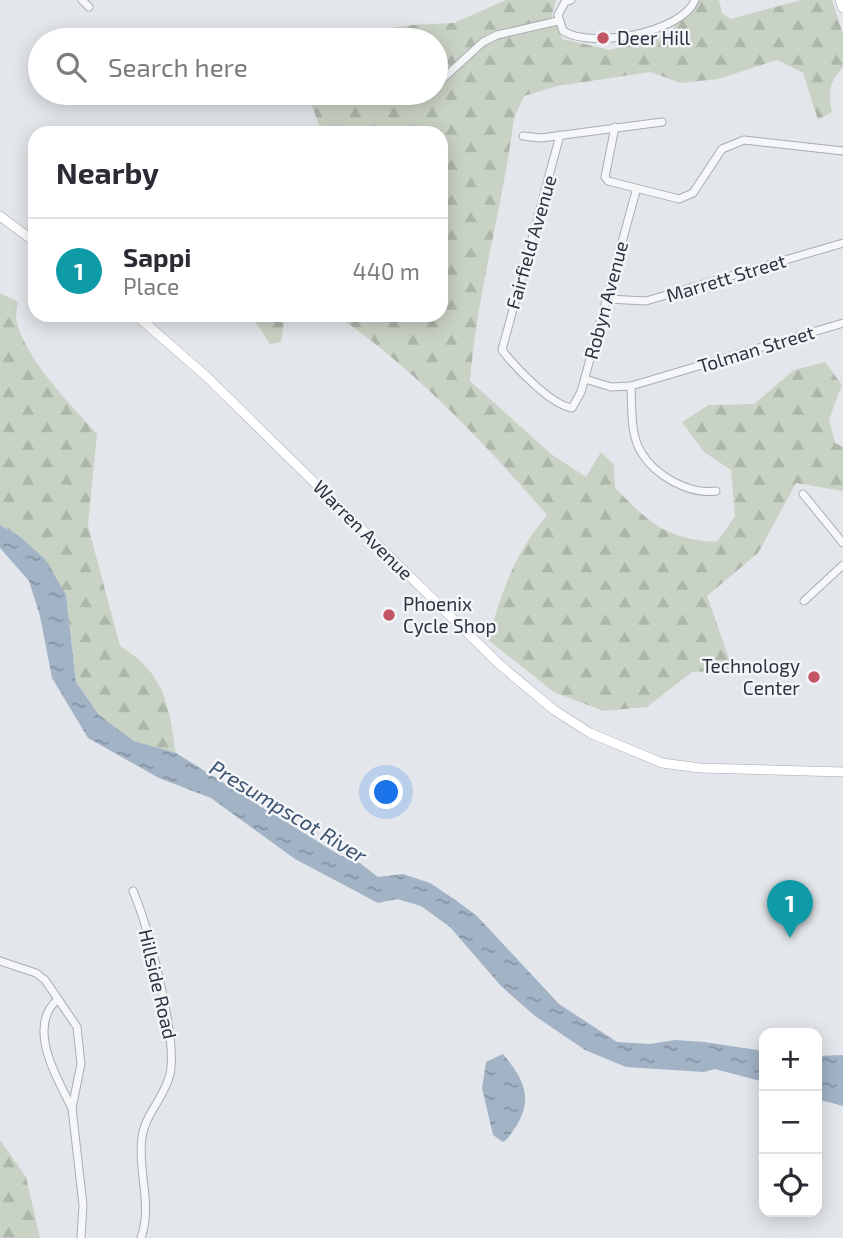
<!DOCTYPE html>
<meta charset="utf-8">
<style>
:root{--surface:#fff;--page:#f2f2f3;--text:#2b2b33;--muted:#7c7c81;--line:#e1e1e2;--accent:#7c3aed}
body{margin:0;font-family:"Exo 2",sans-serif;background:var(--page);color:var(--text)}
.controls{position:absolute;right:21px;bottom:21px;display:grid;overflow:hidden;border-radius:14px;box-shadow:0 4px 18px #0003}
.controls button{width:63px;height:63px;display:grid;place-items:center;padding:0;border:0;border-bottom:2px solid var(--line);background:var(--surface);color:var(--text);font:35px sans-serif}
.you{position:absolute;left:387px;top:793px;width:24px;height:24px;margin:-18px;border:5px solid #fff;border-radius:50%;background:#1a73e8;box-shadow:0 0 0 10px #1a73e833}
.badge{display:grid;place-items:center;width:46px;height:46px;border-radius:50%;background:var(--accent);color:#fff;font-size:23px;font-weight:700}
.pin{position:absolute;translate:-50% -58px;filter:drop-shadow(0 2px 4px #0008)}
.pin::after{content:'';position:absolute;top:37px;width:24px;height:21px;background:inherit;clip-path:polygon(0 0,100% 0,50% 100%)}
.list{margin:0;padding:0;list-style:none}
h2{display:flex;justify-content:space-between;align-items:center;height:91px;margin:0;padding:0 28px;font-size:30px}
h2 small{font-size:23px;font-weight:400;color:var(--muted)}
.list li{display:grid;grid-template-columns:46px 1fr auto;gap:21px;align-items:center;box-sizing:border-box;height:105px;padding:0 28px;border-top:2px solid var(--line)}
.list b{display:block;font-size:26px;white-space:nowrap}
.list p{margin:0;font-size:23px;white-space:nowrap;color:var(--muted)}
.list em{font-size:23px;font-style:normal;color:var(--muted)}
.icon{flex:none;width:38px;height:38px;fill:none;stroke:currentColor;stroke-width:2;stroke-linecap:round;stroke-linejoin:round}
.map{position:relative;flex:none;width:843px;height:1238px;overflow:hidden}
.search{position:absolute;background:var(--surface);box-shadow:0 4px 18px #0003;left:28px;top:28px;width:420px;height:77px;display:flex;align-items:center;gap:18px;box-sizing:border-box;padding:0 24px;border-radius:38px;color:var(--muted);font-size:26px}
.panel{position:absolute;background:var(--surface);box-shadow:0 4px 18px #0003;left:28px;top:126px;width:420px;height:196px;border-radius:21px}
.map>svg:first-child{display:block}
</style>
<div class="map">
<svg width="843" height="1238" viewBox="0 0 843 1238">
<defs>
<pattern id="forest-firs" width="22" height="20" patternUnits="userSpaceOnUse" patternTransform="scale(1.75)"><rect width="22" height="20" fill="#c9d3c5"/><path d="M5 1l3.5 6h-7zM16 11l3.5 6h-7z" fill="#adb6aa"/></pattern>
<pattern id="water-ripples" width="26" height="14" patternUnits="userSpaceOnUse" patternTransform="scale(1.75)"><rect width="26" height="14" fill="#a2b3c6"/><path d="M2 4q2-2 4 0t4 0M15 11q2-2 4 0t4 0" fill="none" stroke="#8492a2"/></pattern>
</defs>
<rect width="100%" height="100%" fill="#e3e6ea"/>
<!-- forest -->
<g fill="url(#forest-firs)">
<path d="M506 0H556L552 15 562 39 610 50 670 32 697 0H719L722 13 731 19 801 0H832L843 34V67C829 83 828 92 832 112L818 120 803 73 777 60 718 79 680 83 651 72 557 86 524 96 514 118C503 206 477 292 470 381L551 454 586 477 601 452 614 465 615 488C650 523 665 539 717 542L735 516 731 470 704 452 682 422 709 405 754 404 794 370 825 362 842 385 829 419 835 443 843 447V491L796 483 758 553 707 596 733 670 692 672 647 707 603 711 554 692 488 640C503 589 513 556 547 515 482 440 418 373 337 315H441V133H322L307 93H436V40H300L321 33 345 35 412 25 454 23Z"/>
<path d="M0 293 18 302C17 308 15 317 17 323 27 361 71 405 97 434L88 526 120 646C166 675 168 703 176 753L134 741 99 715 76 682 66 595 18 535 0 525Z"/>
<path d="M251 315H285L281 342 270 344Z"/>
<path d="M0 1140 26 1177 40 1238H0Z"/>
</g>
<!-- water -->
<g fill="url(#water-ripples)">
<path d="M0 525 18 535 45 559 66 595 76 682 99 715 134 741 176 753 341 856 352 857 378 877 403 874 430 883 457 901 477 916 559 1004 617 1042 650 1044 675 1040 704 1042 764 1051V1082L715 1069 704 1072 626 1067 585 1050 535 1016 501 986 450 927 421 906 397 899 378 903 295 859 211 798 159 778 88 738 52 678 40 616 29 581 0 548Z"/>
<path d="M503 1054C522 1077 534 1096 517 1125 512 1132 509 1138 503 1142L493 1135 482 1088 486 1062Z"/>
<path d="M843 1055V1106L817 1099V1056Z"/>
</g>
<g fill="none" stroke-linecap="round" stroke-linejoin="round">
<defs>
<g id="minor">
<path d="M82 0 89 7"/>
<path d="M571 0 565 2 558 15 563 31C592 49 682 33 695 0"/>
<path d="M436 85 483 42 497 35 558 21"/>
<path d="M419 93H420"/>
<path d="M615 127 605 177 608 181 679 199 693 193 722 149 744 140 843 151"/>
<path d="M560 135 502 350C515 367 551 405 572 408L581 392 636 191"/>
<path d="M523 136 541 138 662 122"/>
<path d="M608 299 646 301 843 243"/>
<path d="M585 379 611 387 631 386 843 323"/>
<path d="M631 386C632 406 630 434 641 452 655 476 690 495 716 491"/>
<path d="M803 494 843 543"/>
<path d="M804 601 843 565"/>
<path d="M133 891C148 926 178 1039 170 1074 165 1097 145 1114 142 1137 137 1171 153 1204 141 1238"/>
<path d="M0 961 36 973 45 980 77 1027 81 1064 72 1108 83 1205 81 1238"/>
<path d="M57 1000C26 1028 58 1080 72 1108"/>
</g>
<g id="major">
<path d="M840 0 843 8"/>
<path d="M0 216 35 242"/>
<path d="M136 315 207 377 499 664 554 710 590 733 662 763 700 768 843 772"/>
</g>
</defs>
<!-- minor casing -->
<use href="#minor" stroke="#a9adb4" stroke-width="9"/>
<!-- major casing -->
<use href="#major" stroke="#a4aab5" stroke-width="10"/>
<!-- minor -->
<use href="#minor" stroke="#f6f7f9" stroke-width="7"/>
<!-- major -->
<use href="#major" stroke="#fff" stroke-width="9"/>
</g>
<!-- markers -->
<g fill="#c25664" stroke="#f3f5f8" stroke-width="2.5">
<circle cx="603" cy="38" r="7"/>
<circle cx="389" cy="615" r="7"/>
<circle cx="814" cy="677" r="7"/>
</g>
<g text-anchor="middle" stroke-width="5" stroke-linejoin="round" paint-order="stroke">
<!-- poi labels -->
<g font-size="19" fill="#2d3441" stroke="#f3f5f8" text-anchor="start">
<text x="617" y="45">Deer Hill</text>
<text x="403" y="611">Phoenix<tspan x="403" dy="22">Cycle Shop</tspan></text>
<text x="800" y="673" text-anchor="end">Technology<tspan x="800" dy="22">Center</tspan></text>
</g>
<!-- street labels -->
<g font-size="19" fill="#2d3441" stroke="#f3f5f8">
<text transform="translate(531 242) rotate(-74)" y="7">Fairfield Avenue</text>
<text transform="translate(726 278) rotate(-17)" y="7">Marrett Street</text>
<text transform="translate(606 300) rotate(-75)" y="7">Robyn Avenue</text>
<text transform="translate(756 349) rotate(-17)" y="7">Tolman Street</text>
<text transform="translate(363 530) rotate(45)" y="7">Warren Avenue</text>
<text transform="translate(158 984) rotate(77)" y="7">Hillside Road</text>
</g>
<!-- water labels -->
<g font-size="21" font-style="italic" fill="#3b5271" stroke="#f3f5f8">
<text transform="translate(288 812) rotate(31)" y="7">Presumpscot River</text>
</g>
</g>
</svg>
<div class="controls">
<button>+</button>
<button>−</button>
<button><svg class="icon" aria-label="locate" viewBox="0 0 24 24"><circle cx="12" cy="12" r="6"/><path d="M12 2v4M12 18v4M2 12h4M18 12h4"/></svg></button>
</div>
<div class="you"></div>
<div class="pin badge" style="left:790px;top:938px;background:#0f9aa8">1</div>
<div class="search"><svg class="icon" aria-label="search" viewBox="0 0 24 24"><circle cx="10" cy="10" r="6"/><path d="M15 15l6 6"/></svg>Search here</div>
<section class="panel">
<h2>Nearby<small></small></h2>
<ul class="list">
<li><span class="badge" style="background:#0f9aa8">1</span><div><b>Sappi</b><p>Place</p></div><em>440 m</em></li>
</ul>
</section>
</div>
